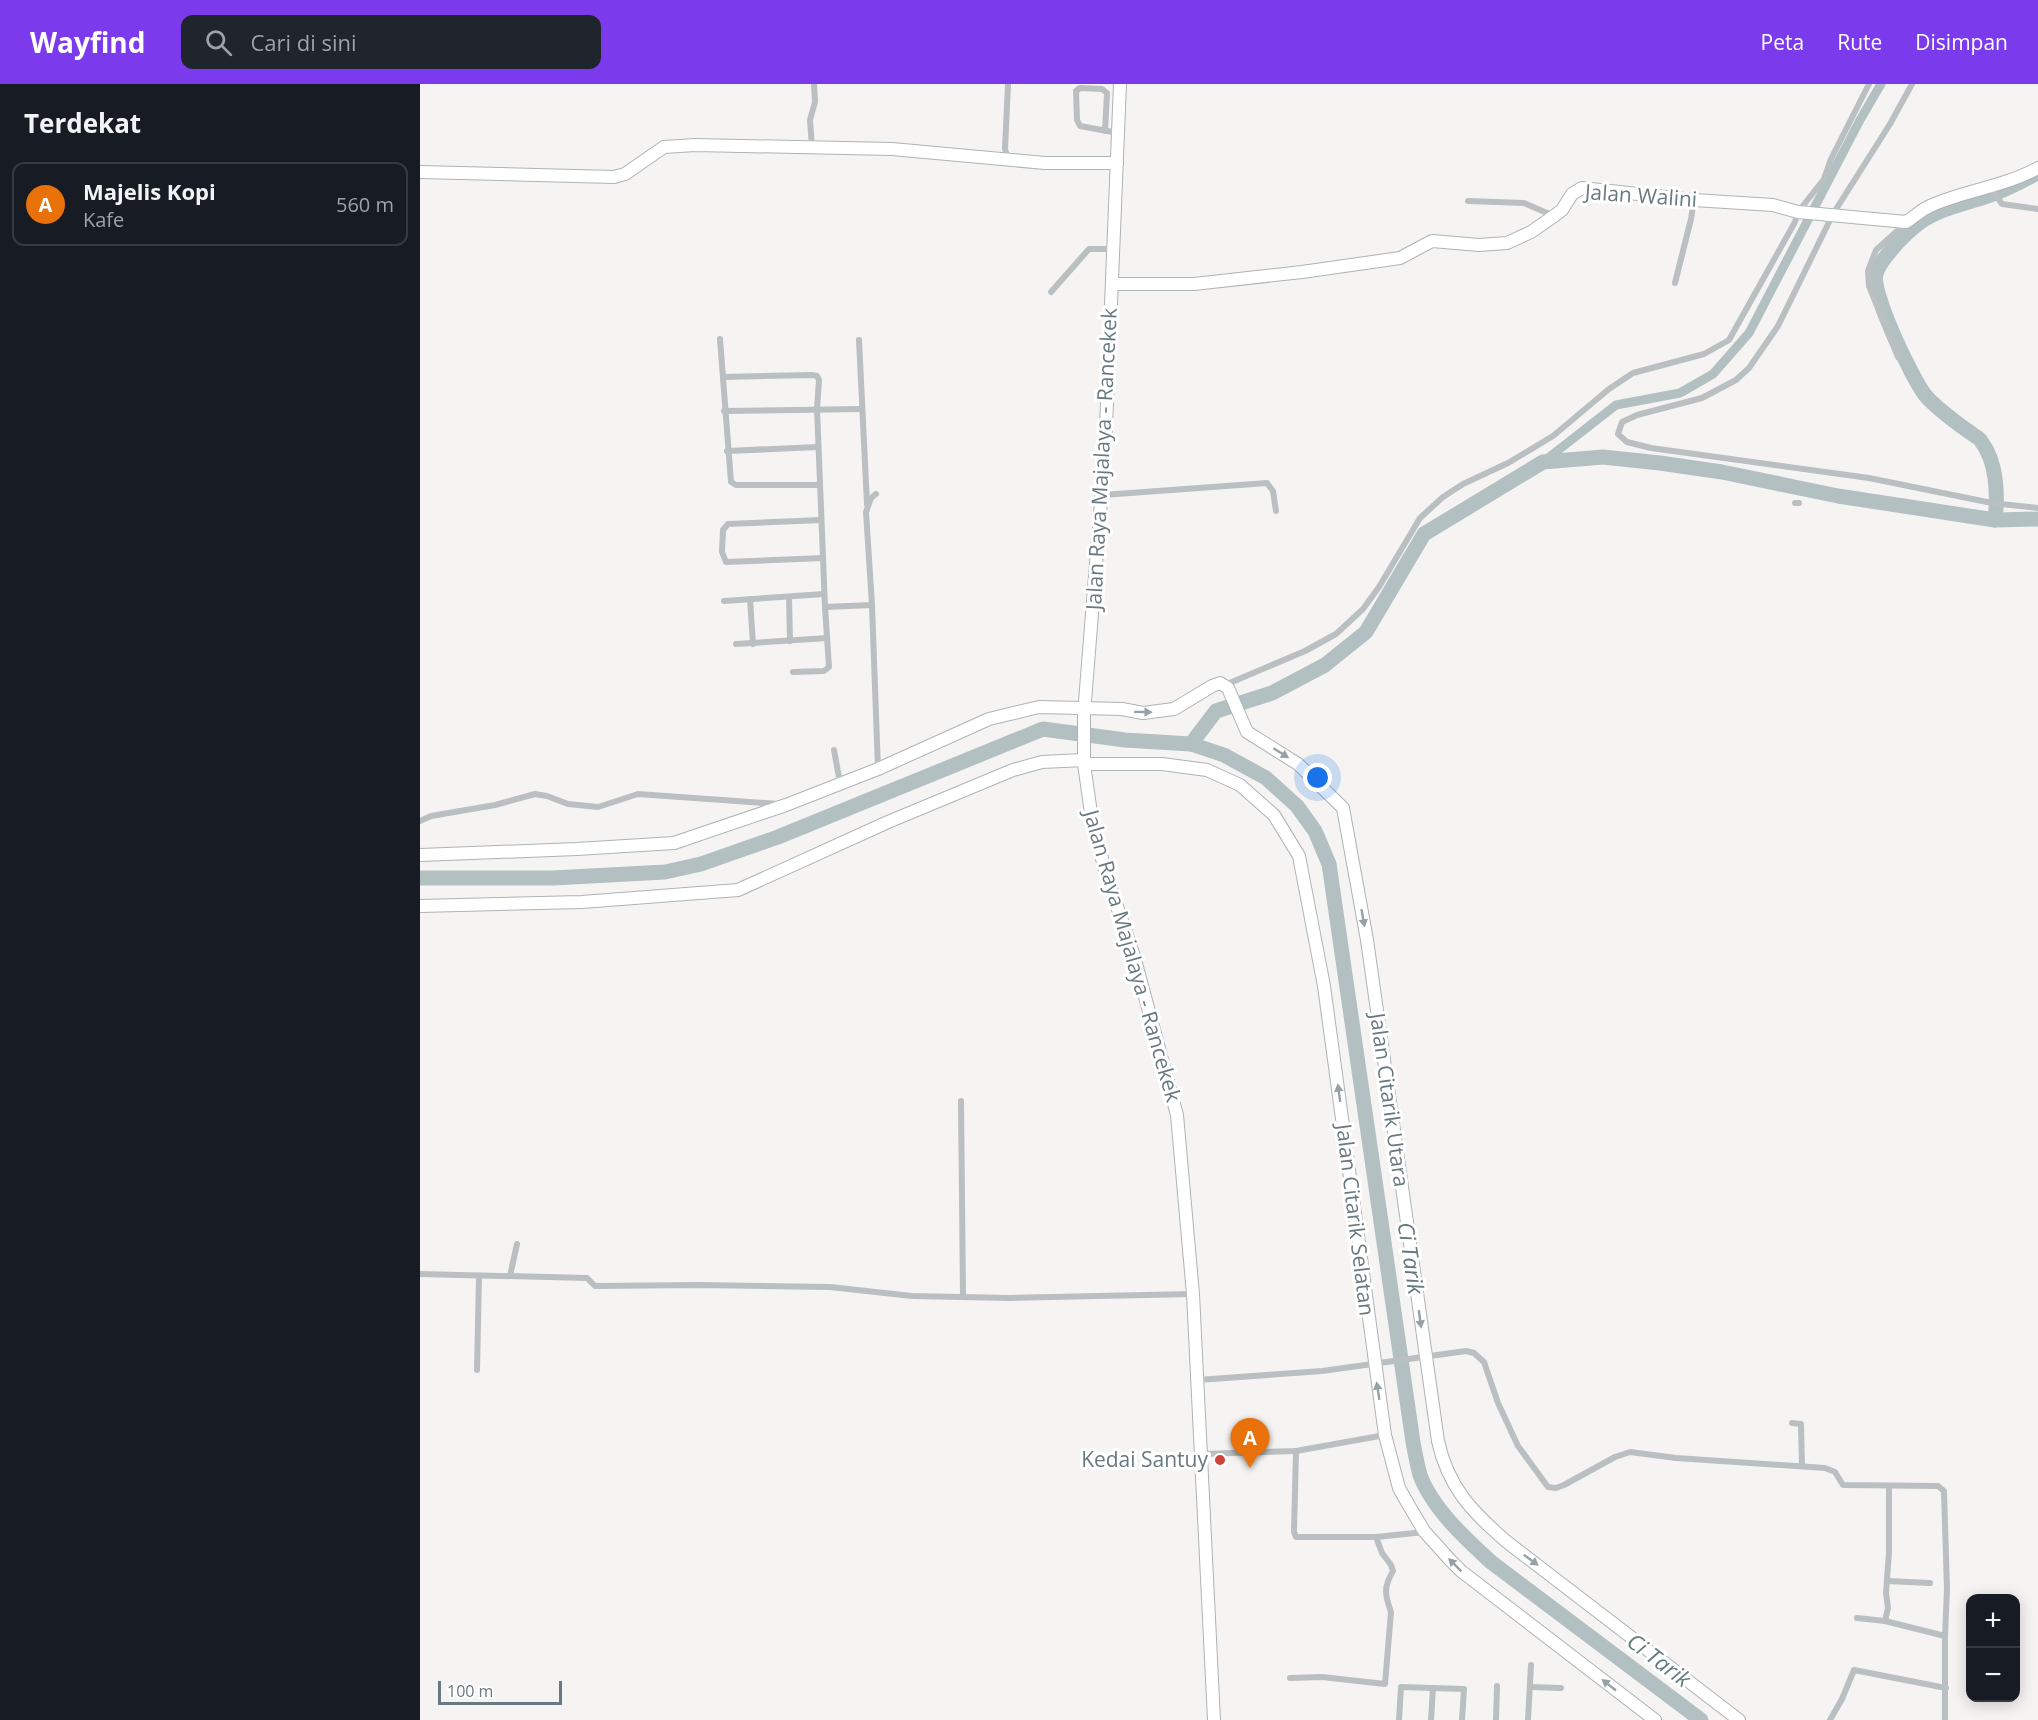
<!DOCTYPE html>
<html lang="id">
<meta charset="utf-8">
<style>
:root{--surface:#171b24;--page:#20242c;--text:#f1f3f6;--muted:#9ea1a6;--line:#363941;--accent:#7c3aed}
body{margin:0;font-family:"Open Sans",sans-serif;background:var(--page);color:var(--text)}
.controls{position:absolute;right:18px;bottom:18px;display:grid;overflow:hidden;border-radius:12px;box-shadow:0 3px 15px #0003}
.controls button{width:54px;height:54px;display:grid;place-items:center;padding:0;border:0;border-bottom:2px solid var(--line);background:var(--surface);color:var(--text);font:30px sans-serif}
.scale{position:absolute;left:18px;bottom:15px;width:124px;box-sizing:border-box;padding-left:6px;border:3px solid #68797f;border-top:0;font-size:16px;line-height:21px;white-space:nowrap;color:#68797f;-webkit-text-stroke:4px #fff;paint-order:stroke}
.you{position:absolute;left:898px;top:694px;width:21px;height:21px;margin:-15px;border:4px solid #fff;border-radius:50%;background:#1a73e8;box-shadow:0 0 0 9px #1a73e833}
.badge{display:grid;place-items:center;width:39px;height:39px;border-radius:50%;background:var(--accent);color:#fff;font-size:20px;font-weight:700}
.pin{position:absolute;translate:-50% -50px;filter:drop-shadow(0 2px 3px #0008)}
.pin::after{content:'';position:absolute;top:32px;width:21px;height:18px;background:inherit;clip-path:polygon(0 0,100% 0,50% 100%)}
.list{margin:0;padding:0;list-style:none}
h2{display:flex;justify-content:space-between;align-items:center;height:78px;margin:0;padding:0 24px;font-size:26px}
h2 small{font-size:20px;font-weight:400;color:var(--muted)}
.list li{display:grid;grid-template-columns:39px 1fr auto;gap:18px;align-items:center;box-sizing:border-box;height:84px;margin:0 12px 12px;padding:0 12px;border:2px solid var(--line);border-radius:12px}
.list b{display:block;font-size:22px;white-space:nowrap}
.list p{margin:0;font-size:20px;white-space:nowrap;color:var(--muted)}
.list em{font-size:20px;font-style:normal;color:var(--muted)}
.icon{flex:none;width:33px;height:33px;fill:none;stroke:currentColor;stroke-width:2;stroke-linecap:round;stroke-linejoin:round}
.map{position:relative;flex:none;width:1618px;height:1636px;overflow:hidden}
header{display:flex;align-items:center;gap:36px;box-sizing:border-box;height:84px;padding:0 30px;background:var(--accent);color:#fff}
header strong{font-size:28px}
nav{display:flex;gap:33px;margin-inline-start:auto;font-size:21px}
.search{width:420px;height:54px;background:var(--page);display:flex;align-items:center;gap:15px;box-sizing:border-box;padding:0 21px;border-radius:12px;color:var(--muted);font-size:22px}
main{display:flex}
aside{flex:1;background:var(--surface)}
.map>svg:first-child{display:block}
</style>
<header>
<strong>Wayfind</strong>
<div class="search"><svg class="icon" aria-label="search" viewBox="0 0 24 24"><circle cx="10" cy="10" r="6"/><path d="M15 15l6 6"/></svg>Cari di sini</div>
<nav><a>Peta</a><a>Rute</a><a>Disimpan</a></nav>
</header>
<main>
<aside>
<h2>Terdekat<small></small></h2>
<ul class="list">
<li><span class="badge" style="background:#e8710a">A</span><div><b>Majelis Kopi</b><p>Kafe</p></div><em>560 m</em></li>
</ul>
</aside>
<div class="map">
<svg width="1618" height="1636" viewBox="0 0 1618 1636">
<rect width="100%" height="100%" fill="#f5f4f2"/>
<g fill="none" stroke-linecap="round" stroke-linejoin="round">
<!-- canal -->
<path stroke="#b3c0c2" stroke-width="9" d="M1123 378 1196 321 1260 309 1293 290 1329 249 1440 36 1461 0"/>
<!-- river -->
<g stroke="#b3c0c2" stroke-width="15">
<path d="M1575 436 1618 435"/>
<path d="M771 660 796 627 852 609 905 581 946 548 1004 450 1123 378 1183 373 1240 379 1302 388 1418 412 1575 436C1578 411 1577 378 1561 357 1559 353 1554 352 1551 349 1539 341 1514 322 1505 311 1492 294 1451 209 1456 190 1459 177 1482 153 1493 144 1514 125 1542 121 1568 112 1585 106 1601 98 1617 89"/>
<path d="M0 794H133L245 788 281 780 358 753 623 645 705 656 771 660 804 671 846 694 877 722 895 747 909 780 993 1358C995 1369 997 1380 1000 1391 1012 1424 1046 1455 1071 1478L1281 1636"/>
</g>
<defs>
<g id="secondary">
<path d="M700 0 685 367 664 630V680L672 736 686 790 714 872 757 1031 773 1210 794 1636"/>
<path d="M0 88 194 93 205 90 244 63 275 61 472 65 625 79H697"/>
<path d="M692 200H774L882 188 980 174 1012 157 1059 161 1087 159 1111 148 1134 132 1142 126 1152 110 1162 104 1274 116 1353 121 1378 128 1486 138C1494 133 1501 126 1510 122 1545 106 1584 103 1618 84"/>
<path d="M664 680H742L787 686 820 701 854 731 879 772 904 902 965 1351 979 1404 988 1420 1004 1447 1031 1477 1041 1487 1235 1636"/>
<path d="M0 771 157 765 254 759 366 721 458 685 569 635 619 623 702 625 723 629 754 625 792 602 800 599 808 604 827 648 878 680 923 724 947 856 1018 1357C1028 1403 1052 1428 1087 1458L1319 1636"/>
<path d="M0 822 162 818 318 806 468 738 593 686 622 678 664 676"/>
</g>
</defs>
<!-- secondary casing -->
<use href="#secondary" stroke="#adb3b6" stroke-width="14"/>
<!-- street -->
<g stroke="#babfc1" stroke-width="6">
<path d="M1492 0 1470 40 1413 130 1358 242 1329 284 1316 296 1282 314 1217 331 1202 338 1198 350 1207 358 1231 364 1449 394 1572 419 1618 424"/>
<path d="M685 47 687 9 682 5 660 4 656 7 657 36 660 42 698 49"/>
<path d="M392 63 390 36 395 18 394 0"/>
<path d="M588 75 585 65 588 0"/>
<path d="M1570 103 1582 120 1618 125"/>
<path d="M1048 117 1104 119 1134 132"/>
<path d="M1255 199 1271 135 1274 116"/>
<path d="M631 208 669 165H693"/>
<path d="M300 255 311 398 316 401H400"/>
<path d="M439 256 447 420"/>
<path d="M1478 273 1449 202 1448 187 1456 166 1486 139"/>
<path d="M303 293 392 291 397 292 399 296 397 325 405 523 452 521 446 428 451 414 456 410"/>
<path d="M304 327 442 325"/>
<path d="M307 367 398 363"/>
<path d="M683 411 847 399 853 407 856 427"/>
<path d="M1375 419H1379"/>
<path d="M401 436 308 440 303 446 302 468 306 478 403 474"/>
<path d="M369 513 370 557"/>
<path d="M330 515 333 560"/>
<path d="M304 517 404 510"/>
<path d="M452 521 458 685"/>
<path d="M316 560 407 554"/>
<path d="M373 588 404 587 409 583 405 523"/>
<path d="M805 601 885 567 916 550 943 525 959 503 1000 434 1023 413 1043 400 1088 379 1133 352 1189 305 1213 289 1284 270 1309 256 1375 138 1378 128 1404 95 1411 75 1449 0"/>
<path d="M414 666 420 699"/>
<path d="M0 737 11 732 75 721 115 710 127 712 148 720 178 723 218 710 359 720"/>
<path d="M541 1017 543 1212"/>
<path d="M0 1190 167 1194 175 1202 279 1201 410 1203 492 1212 590 1214 773 1210"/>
<path d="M90 1192 97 1160"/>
<path d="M57 1286 59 1192"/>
<path d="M778 1296 902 1287 1046 1267 1054 1269 1064 1278 1078 1319 1098 1362 1128 1403 1136 1404 1144 1401 1195 1373 1210 1368 1256 1374 1405 1384 1415 1388 1423 1401 1518 1402 1524 1407 1527 1505 1525 1552V1636"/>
<path d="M1372 1339 1381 1340 1382 1382"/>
<path d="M876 1367 874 1448 876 1453H956L1005 1448"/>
<path d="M783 1370 876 1367 965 1351"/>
<path d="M1467 1497 1510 1499"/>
<path d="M1437 1534 1465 1537 1525 1552"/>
<path d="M1465 1537 1468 1524 1466 1509 1469 1468V1402"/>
<path d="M870 1594 902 1593 965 1600 971 1528C965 1511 963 1504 973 1487L971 1481 962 1469 956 1453"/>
<path d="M1110 1603 1141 1604"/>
<path d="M979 1636 981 1603 1044 1605 1042 1636"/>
<path d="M1011 1636 1013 1604"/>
<path d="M1076 1636 1077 1602"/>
<path d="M1108 1636 1111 1581"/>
<path d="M1410 1636 1422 1615 1434 1586 1526 1604"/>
</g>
<!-- secondary -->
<use href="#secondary" stroke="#fff" stroke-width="12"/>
</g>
<!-- one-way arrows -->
<defs><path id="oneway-solid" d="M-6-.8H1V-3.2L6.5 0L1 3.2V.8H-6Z" transform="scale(1.5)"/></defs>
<g fill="#95a1a5">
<use href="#oneway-solid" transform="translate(723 628) rotate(1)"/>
<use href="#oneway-solid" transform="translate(861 669) rotate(32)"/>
<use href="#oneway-solid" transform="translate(943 834) rotate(80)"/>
<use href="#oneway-solid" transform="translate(919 1009) rotate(-98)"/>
<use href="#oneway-solid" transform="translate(1000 1235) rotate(82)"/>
<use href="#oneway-solid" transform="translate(958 1307) rotate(-99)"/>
<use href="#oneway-solid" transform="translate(1111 1476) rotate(36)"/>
<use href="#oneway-solid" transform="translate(1035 1481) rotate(-135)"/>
<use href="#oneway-solid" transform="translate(1189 1601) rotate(-142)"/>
</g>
<!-- markers -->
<circle fill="#cb433b" stroke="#fff" stroke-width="2" cx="800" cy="1376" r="6"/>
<g text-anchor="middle" stroke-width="6" stroke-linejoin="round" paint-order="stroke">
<!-- street labels -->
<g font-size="21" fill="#68797f" stroke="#fff">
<text transform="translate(1221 112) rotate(4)" y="7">Jalan Walini</text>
<text transform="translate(682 375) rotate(-87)" y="7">Jalan Raya Majalaya - Rancekek</text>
<text transform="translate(712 872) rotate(74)" y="7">Jalan Raya Majalaya - Rancekek</text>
<text transform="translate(969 1016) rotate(82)" y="7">Jalan Citarik Utara</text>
<text transform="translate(935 1136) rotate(83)" y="7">Jalan Citarik Selatan</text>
</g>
<!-- poi labels -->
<g font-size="21" fill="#68797f" stroke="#fff" text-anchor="end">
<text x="788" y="1383">Kedai Santuy</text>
</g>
<!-- water labels -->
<g font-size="22" font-style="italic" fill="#637a7b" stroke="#fff">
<text transform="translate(991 1174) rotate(81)" y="8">Ci Tarik</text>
<text transform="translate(1239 1576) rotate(37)" y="8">Ci Tarik</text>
</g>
</g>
</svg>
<div class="controls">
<button>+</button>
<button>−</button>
</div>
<div class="scale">100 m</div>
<div class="you"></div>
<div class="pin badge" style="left:830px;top:1384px;background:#e8710a">A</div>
</div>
</main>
